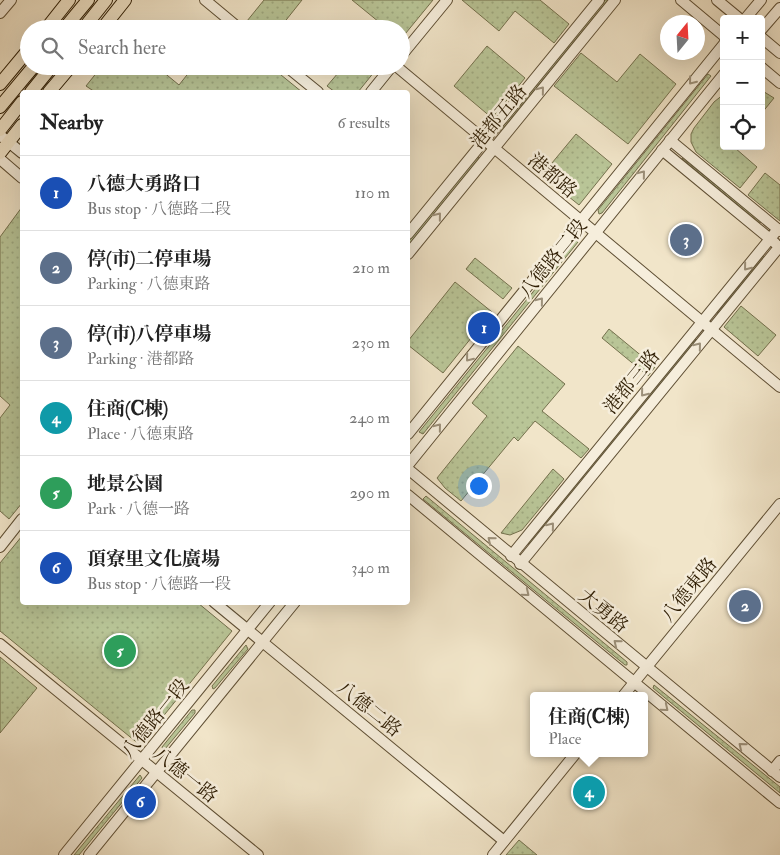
<!DOCTYPE html>
<meta charset="utf-8">
<style>
:root{--surface:#fff;--page:#f2f2f2;--text:#222;--muted:#767676;--line:#e0e0e0;--accent:#2563eb}
body{margin:0;font-family:"IM FELL Double Pica","Noto Serif TC",serif;background:var(--page);color:var(--text)}
.controls{position:absolute;right:15px;top:15px;display:grid;overflow:hidden;border-radius:5px;box-shadow:0 5px 20px #0002}
.controls button{width:45px;height:45px;display:grid;place-items:center;padding:0;border:0;border-bottom:1px solid var(--line);background:var(--surface);color:var(--text);font:25px sans-serif}
.compass{position:absolute;left:660px;top:15px;width:45px;height:45px;border-radius:50%;background:var(--surface);box-shadow:0 5px 20px #0002;rotate:18deg}
.you{position:absolute;left:478px;top:485px;width:18px;height:18px;margin:-12px;border:4px solid #fff;border-radius:50%;background:#1a73e8;box-shadow:0 0 0 8px #1a73e833}
.badge{display:grid;place-items:center;width:32px;height:32px;border-radius:50%;background:var(--accent);color:#fff;font-size:16px;font-weight:700}
.pin{position:absolute;translate:-50% -50%;border:2px solid #fff;box-shadow:0 1px 5px #0006}
.popup{position:absolute;left:530px;top:692px;width:118px;height:65px;box-sizing:border-box;display:grid;place-content:center;border-radius:5px;background:var(--surface);filter:drop-shadow(0 1px 4px #0005);font-size:16px;white-space:nowrap;color:var(--muted)}
.popup b{font-size:19px;color:var(--text)}
.popup::after{content:'';position:absolute;left:50%;top:100%;margin-left:-10px;border:10px solid transparent;border-top-color:var(--surface)}
.list{margin:0;padding:0;list-style:none}
h2{display:flex;justify-content:space-between;align-items:center;height:65px;margin:0;padding:0 20px;font-size:21px}
h2 small{font-size:16px;font-weight:400;color:var(--muted)}
.list li{display:grid;grid-template-columns:32px 1fr auto;gap:15px;align-items:center;box-sizing:border-box;height:75px;padding:0 20px;border-top:1px solid var(--line)}
.list b{display:block;font-size:19px;white-space:nowrap}
.list p{margin:0;font-size:16px;white-space:nowrap;color:var(--muted)}
.list em{font-size:16px;font-style:normal;color:var(--muted)}
.icon{flex:none;width:28px;height:28px;fill:none;stroke:currentColor;stroke-width:2;stroke-linecap:round;stroke-linejoin:round}
.map{position:relative;flex:none;width:780px;height:855px;overflow:hidden}
.search{position:absolute;background:var(--surface);box-shadow:0 5px 20px #0002;left:20px;top:20px;width:390px;height:55px;display:flex;align-items:center;gap:12px;box-sizing:border-box;padding:0 18px;border-radius:28px;color:var(--muted);font-size:19px}
.panel{position:absolute;background:var(--surface);box-shadow:0 5px 20px #0002;left:20px;top:90px;width:390px;height:515px;border-radius:5px}
.map>svg:first-child{display:block}
</style>
<div class="map">
<svg width="780" height="855" viewBox="0 0 780 855">
<defs>
<pattern id="grass-dots" width="8" height="8" patternUnits="userSpaceOnUse" patternTransform="scale(1.25)"><rect width="8" height="8" fill="#b9c597"/><path d="M2 2h.1M6 6h.1" fill="none" stroke="#9fa980" stroke-width="1.8" stroke-linecap="round"/></pattern>
</defs>
<rect width="100%" height="100%" fill="#f1e5c9"/>
<filter id="stains"><feTurbulence type="fractalNoise" baseFrequency=".004" numOctaves="4"/><feColorMatrix values="0 0 0 0 .2 0 0 0 0 .09 0 0 0 0 .02 0 0 0 .5 -.17"/></filter>
<radialGradient id="worn" r=".72"><stop offset=".6" stop-color="#630" stop-opacity="0"/><stop offset="1" stop-color="#630" stop-opacity=".3"/></radialGradient>
<!-- grass -->
<g fill="url(#grass-dots)" stroke="#74714d">
<path d="M264 0H302L279 29H256L247 21Z"/>
<path d="M352 0H433L401 39V29H374L379 22Z"/>
<path d="M462 0H540L569 24 554 43 515 11 499 31Z"/>
<path d="M605 0H608L502 130H500Z"/>
<path d="M487 46 525 78 492 118 454 86Z"/>
<path d="M581 53 617 82 640 54 676 84 628 144 554 86Z"/>
<path d="M102 66H156L179 85 194 66H270L302 92H95L86 86Z"/>
<path d="M344 66H379L358 92H335L327 86Z"/>
<path d="M708 74 711 76 602 213 599 214 598 210Z"/>
<path d="M761 90 774 98 761 114Z"/>
<path d="M724 94V146H735V148L757 167 740 188 696 152 691 142V134L694 128 714 102Z"/>
<path d="M576 134 612 164 579 205 542 175Z"/>
<path d="M477 157H479V159L408 246V242Z"/>
<path d="M682 158 761 221 760 223 682 159Z"/>
<path d="M765 173 780 185V221L748 195Z"/>
<path d="M22 207V503L9 519 0 511V418L10 405 0 396V237Z"/>
<path d="M576 239 578 242 423 434 419 432Z"/>
<path d="M762 256H764V258L719 313H717Z"/>
<path d="M475 258 512 288 503 299 466 269Z"/>
<path d="M455 282 492 312 443 373 408 345V341Z"/>
<path d="M741 306 776 335 758 356 724 327Z"/>
<path d="M609 329 655 367 648 376 602 338Z"/>
<path d="M694 339H696V341L530 544H528Z"/>
<path d="M518 346 565 384 542 411 589 449 581 458 535 421 518 441 514 437 461 501 445 488 437 478 487 416 472 403Z"/>
<path d="M553 469 564 479 522 530 510 535 501 533Z"/>
<path d="M426 496 627 662V665H625L423 499Z"/>
<path d="M22 536V602L198 603 232 631 140 745 0 631V563Z"/>
<path d="M246 645 248 649 215 688 213 689 212 686Z"/>
<path d="M0 657 37 688 0 733Z"/>
<path d="M654 685 780 787V793L653 688Z"/>
<path d="M192 710H195V713L165 749 163 750 162 747Z"/>
<path d="M140 775 142 778 79 855H74Z"/>
<path d="M519 840 537 855H506Z"/>
</g>
<g fill="none" stroke-linecap="round" stroke-linejoin="round">
<defs>
<g id="minor">
<path d="M205 0 240 29"/>
<path d="M681 0 724 36"/>
<path d="M717 0 740 19"/>
<path d="M0 13 11 0"/>
<path d="M745 19 761 0"/>
<path d="M761 30 780 8"/>
<path d="M761 37 780 53"/>
<path d="M401 56 447 0"/>
<path d="M286 66 318 92"/>
<path d="M396 66 780 387"/>
<path d="M761 67 780 83"/>
<path d="M371 92 392 66"/>
<path d="M0 135 22 153"/>
<path d="M670 140 780 231"/>
<path d="M662 150 775 243"/>
<path d="M0 159 22 178"/>
<path d="M408 234 599 0"/>
<path d="M408 254 615 0"/>
<path d="M408 434 724 44"/>
<path d="M408 465 724 74"/>
<path d="M408 469 780 777"/>
<path d="M408 495 780 803"/>
<path d="M0 547 22 519"/>
<path d="M511 556 778 229"/>
<path d="M520 564 780 246"/>
<path d="M214 602 504 841"/>
<path d="M0 644 258 855"/>
<path d="M623 696 780 504"/>
<path d="M772 771 780 761"/>
<path d="M64 855 270 602"/>
<path d="M89 855 295 602"/>
<path d="M493 855 576 753"/>
</g>
<g id="major">
<path d="M46 29 69 0"/>
<path d="M64 29 88 0"/>
<path d="M83 29 106 0"/>
<path d="M102 29 125 0"/>
<path d="M0 84 29 49"/>
<path d="M31 92 52 66"/>
<path d="M49 92 71 66"/>
<path d="M0 107 34 66"/>
<path d="M0 130 22 102"/>
<path d="M0 153 22 125"/>
</g>
</defs>
<!-- minor casing -->
<use href="#minor" stroke="#5f4f34" stroke-width="12"/>
<!-- major casing -->
<use href="#major" stroke="#2e1d03" stroke-width="14"/>
<!-- minor -->
<use href="#minor" stroke="#f6eedc" stroke-width="10"/>
<!-- major -->
<use href="#major" stroke="#f1e5c9" stroke-width="12"/>
</g>
<!-- one-way arrows -->
<defs><path id="oneway-chevron" d="M-2-3.5L2.5 0L-2 3.5" fill="none" stroke-width="1.6" stroke-linecap="round" stroke-linejoin="round" transform="scale(1.25)"/></defs>
<g stroke="#9c907a">
<use href="#oneway-chevron" transform="translate(692 81) rotate(129)"/>
<use href="#oneway-chevron" transform="translate(541 90) rotate(-51)"/>
<use href="#oneway-chevron" transform="translate(642 174) rotate(-51)"/>
<use href="#oneway-chevron" transform="translate(438 216) rotate(-51)"/>
<use href="#oneway-chevron" transform="translate(747 267) rotate(129)"/>
<use href="#oneway-chevron" transform="translate(540 301) rotate(-51)"/>
<use href="#oneway-chevron" transform="translate(698 346) rotate(-51)"/>
<use href="#oneway-chevron" transform="translate(469 358) rotate(129)"/>
<use href="#oneway-chevron" transform="translate(644 393) rotate(129)"/>
<use href="#oneway-chevron" transform="translate(438 427) rotate(-51)"/>
<use href="#oneway-chevron" transform="translate(551 526) rotate(-51)"/>
<use href="#oneway-chevron" transform="translate(491 540) rotate(-141)"/>
<use href="#oneway-chevron" transform="translate(526 593) rotate(39)"/>
<use href="#oneway-chevron" transform="translate(617 643) rotate(-141)"/>
<use href="#oneway-chevron" transform="translate(665 708) rotate(39)"/>
<use href="#oneway-chevron" transform="translate(742 746) rotate(-141)"/>
</g>
<g text-anchor="middle" stroke-width="5" stroke-linejoin="round" paint-order="stroke">
<!-- street labels -->
<g font-size="19" fill="#2e1d03" stroke="#f6eedc">
<text transform="translate(498 116) rotate(-51)" y="7">港都五路</text>
<text transform="translate(553 175) rotate(40)" y="7">港都路</text>
<text transform="translate(552 258) rotate(-51)" y="7">八德路二段</text>
<text transform="translate(631 381) rotate(-51)" y="7">港都三路</text>
<text transform="translate(688 589) rotate(-51)" y="7">八德東路</text>
<text transform="translate(604 610) rotate(39)" y="7">大勇路</text>
<text transform="translate(370 708) rotate(39)" y="7">八德二路</text>
<text transform="translate(154 718) rotate(-51)" y="7">八德路一段</text>
<text transform="translate(186 774) rotate(39)" y="7">八德一路</text>
</g>
</g>
<rect width="100%" height="100%" filter="url(#stains)"/>
<rect width="100%" height="100%" fill="url(#worn)"/>
</svg>
<div class="controls">
<button>+</button>
<button>−</button>
<button><svg class="icon" aria-label="locate" viewBox="0 0 24 24"><circle cx="12" cy="12" r="6"/><path d="M12 2v4M12 18v4M2 12h4M18 12h4"/></svg></button>
</div>
<svg class="compass" viewBox="-18 -18 36 36"><path d="M0-13l5 13h-10z" fill="#e53935"/><path d="M0 13l5-13h-10z" fill="#767676"/></svg>
<div class="you"></div>
<div class="pin badge" style="left:484px;top:328px;background:#1a4fb4">1</div>
<div class="pin badge" style="left:745px;top:606px;background:#5c6f8a">2</div>
<div class="pin badge" style="left:686px;top:240px;background:#5c6f8a">3</div>
<div class="pin badge" style="left:589px;top:792px;background:#0f9aa8">4</div>
<div class="popup"><b>住商(C棟)</b>Place</div>
<div class="pin badge" style="left:120px;top:651px;background:#2e9e5b">5</div>
<div class="pin badge" style="left:140px;top:802px;background:#1a4fb4">6</div>
<div class="search"><svg class="icon" aria-label="search" viewBox="0 0 24 24"><circle cx="10" cy="10" r="6"/><path d="M15 15l6 6"/></svg>Search here</div>
<section class="panel">
<h2>Nearby<small>6 results</small></h2>
<ul class="list">
<li><span class="badge" style="background:#1a4fb4">1</span><div><b>八德大勇路口</b><p>Bus stop · 八德路二段</p></div><em>110 m</em></li>
<li><span class="badge" style="background:#5c6f8a">2</span><div><b>停(市)二停車場</b><p>Parking · 八德東路</p></div><em>210 m</em></li>
<li><span class="badge" style="background:#5c6f8a">3</span><div><b>停(市)八停車場</b><p>Parking · 港都路</p></div><em>230 m</em></li>
<li><span class="badge" style="background:#0f9aa8">4</span><div><b>住商(C棟)</b><p>Place · 八德東路</p></div><em>240 m</em></li>
<li><span class="badge" style="background:#2e9e5b">5</span><div><b>地景公園</b><p>Park · 八德一路</p></div><em>290 m</em></li>
<li><span class="badge" style="background:#1a4fb4">6</span><div><b>頂寮里文化廣場</b><p>Bus stop · 八德路一段</p></div><em>340 m</em></li>
</ul>
</section>
</div>
